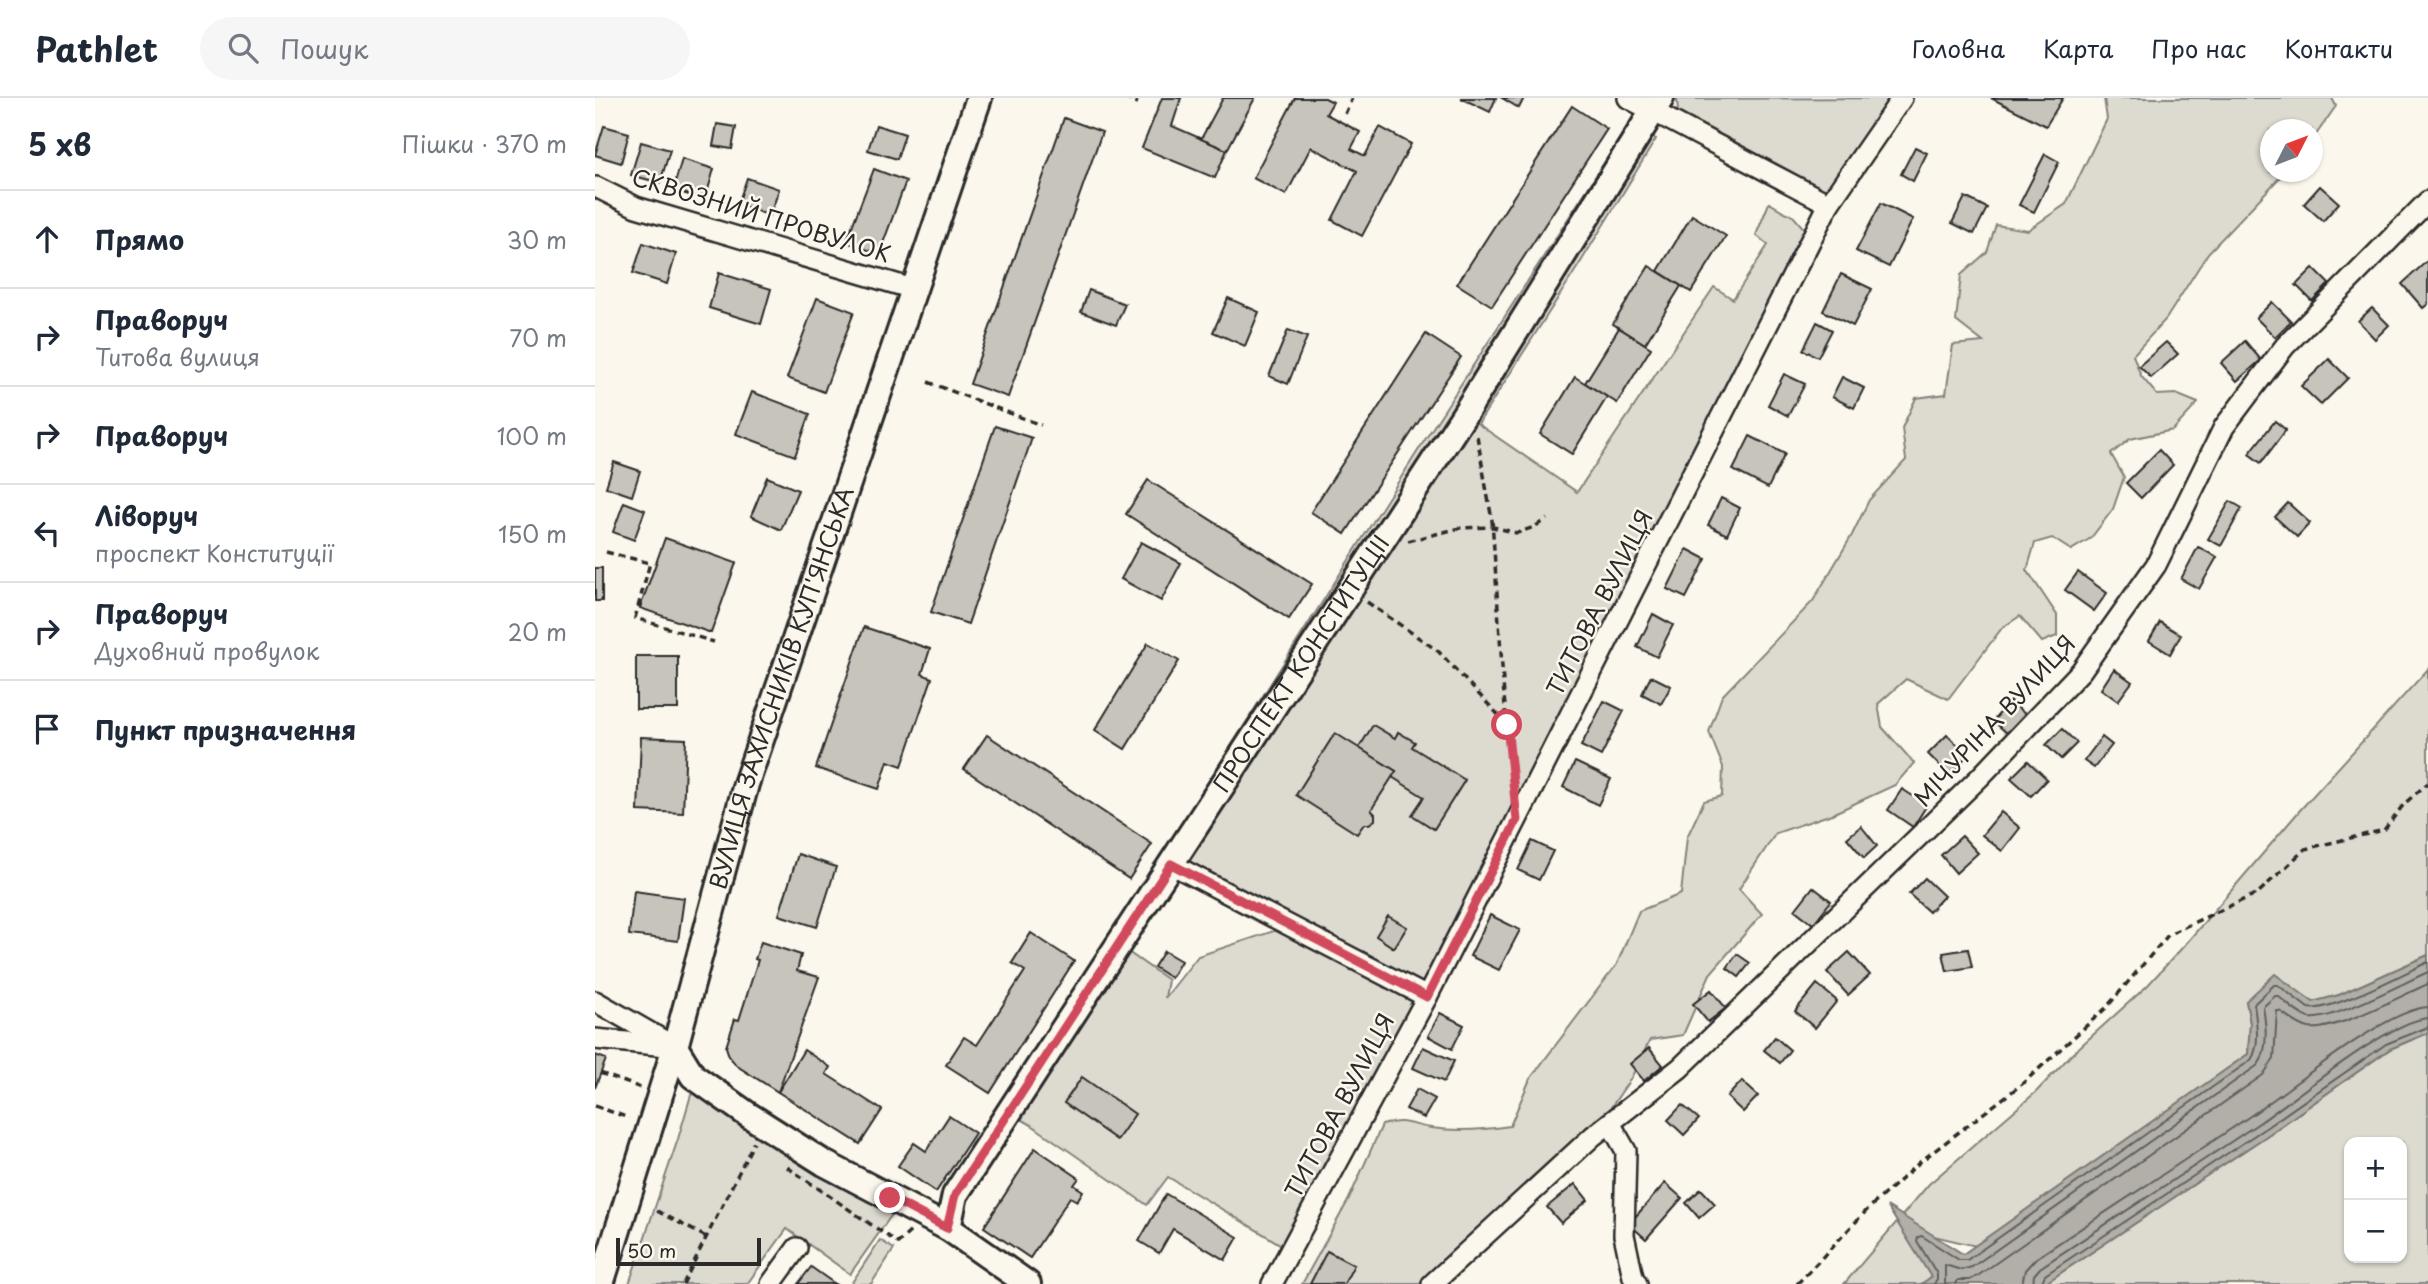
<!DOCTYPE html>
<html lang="uk">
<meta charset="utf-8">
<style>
:root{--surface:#fff;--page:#f6f6f7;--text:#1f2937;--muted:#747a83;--line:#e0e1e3}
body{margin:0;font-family:"Playpen Sans",sans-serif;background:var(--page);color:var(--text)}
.controls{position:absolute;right:21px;bottom:21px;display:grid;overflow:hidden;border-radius:14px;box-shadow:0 2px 5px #0004}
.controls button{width:63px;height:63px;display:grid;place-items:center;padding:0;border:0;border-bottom:2px solid var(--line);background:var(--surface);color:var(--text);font:35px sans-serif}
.compass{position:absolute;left:1665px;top:21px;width:63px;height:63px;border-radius:50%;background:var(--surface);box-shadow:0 2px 5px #0004;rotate:48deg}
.scale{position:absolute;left:21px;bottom:18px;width:145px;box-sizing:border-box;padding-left:7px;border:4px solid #2b2b2b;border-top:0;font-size:19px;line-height:24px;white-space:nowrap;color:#2b2b2b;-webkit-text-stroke:5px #fbf7ec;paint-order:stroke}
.stop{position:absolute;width:21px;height:21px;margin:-16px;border:5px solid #d1495b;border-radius:50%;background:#fff}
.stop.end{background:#d1495b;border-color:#fff;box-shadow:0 2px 7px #0008}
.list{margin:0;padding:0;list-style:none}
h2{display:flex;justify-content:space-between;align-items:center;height:91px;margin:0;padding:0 28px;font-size:30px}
h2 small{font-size:23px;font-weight:400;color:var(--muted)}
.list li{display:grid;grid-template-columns:46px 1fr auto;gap:21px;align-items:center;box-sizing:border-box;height:98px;padding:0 28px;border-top:2px solid var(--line)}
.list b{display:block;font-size:26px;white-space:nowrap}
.list p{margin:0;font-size:23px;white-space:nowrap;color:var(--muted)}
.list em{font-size:23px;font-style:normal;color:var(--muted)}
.icon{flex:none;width:38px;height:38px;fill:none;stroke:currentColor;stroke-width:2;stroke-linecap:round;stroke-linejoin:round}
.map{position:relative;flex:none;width:1833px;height:1186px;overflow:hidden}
header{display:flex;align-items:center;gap:42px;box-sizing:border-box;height:98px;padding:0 35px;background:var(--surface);border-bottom:2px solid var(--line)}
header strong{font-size:33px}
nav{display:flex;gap:38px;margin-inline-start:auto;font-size:24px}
.search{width:490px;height:63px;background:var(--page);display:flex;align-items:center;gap:18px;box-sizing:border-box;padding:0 24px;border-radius:38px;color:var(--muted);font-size:26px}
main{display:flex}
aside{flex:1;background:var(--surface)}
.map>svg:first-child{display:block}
</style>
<header>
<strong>Pathlet</strong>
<div class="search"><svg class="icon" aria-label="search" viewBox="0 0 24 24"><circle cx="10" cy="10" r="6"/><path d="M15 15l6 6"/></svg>Пошук</div>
<nav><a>Головна</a><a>Карта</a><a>Про нас</a><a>Контакти</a></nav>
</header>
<main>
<aside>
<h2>5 хв<small>Пішки · 370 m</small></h2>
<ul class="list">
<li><svg class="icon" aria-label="ahead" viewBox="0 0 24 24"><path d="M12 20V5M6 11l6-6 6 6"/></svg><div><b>Прямо</b></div><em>30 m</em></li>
<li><svg class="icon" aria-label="right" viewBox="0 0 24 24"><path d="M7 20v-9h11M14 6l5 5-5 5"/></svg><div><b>Праворуч</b><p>Титова вулиця</p></div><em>70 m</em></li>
<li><svg class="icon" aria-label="right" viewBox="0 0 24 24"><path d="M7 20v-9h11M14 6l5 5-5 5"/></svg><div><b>Праворуч</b></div><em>100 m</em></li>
<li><svg class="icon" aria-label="left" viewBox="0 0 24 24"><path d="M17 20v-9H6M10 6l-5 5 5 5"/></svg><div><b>Ліворуч</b><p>проспект Конституції</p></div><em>150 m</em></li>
<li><svg class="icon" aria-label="right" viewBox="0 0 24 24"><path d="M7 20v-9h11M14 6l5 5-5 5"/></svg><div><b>Праворуч</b><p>Духовний провулок</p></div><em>20 m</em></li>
<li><svg class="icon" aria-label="arrive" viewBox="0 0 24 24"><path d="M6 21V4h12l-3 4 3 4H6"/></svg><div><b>Пункт призначення</b></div></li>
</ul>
</aside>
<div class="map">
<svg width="1833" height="1186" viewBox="0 0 1833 1186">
<rect width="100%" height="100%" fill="#fbf7ec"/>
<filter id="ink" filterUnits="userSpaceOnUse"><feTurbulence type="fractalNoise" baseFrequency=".0143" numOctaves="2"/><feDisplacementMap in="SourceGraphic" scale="14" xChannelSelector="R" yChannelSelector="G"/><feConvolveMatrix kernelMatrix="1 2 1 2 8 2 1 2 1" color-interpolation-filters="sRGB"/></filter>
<g filter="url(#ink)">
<!-- green -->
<g fill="#dddad0" stroke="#84827e" stroke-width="2" fill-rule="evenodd">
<path d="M1306 0 1250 84 1230 93 1104 30 1083 15 1082 1Z"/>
<path d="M1509 0H1737L1741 8 1718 41 1717 32H1675V74H1690L1613 155 1571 221 1538 257 1546 278 1562 297 1581 296 1603 305 1578 332 1535 341 1516 356 1529 379 1518 411 1496 440 1476 452 1457 440 1440 445 1432 472 1462 517V538L1447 544 1425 518 1407 530 1353 601 1311 581 1283 606 1287 629 1319 665 1300 687 1237 716 1181 735 1144 791 1167 816 1115 876 1088 937 1055 942 1036 980 993 1043 837 1186H707L754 1101 787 1027C812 1020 813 1027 836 1030 864 1034 888 1032 915 1028L935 981 1022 866 1044 813 1086 796 1092 739 1109 703 1127 698 1128 669 1114 634 1127 598 1218 503 1257 437 1274 402 1311 362 1307 330 1321 300 1351 296 1358 247 1388 244 1361 223 1366 177 1392 154 1401 127 1433 132 1471 106 1512 21Z"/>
<path d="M1033 28 1061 41 987 162 883 326 982 394 1119 189 1138 201 1173 147 1161 137 1174 105 1199 119 1217 140 695 1152 573 1079 552 1107 438 1028 403 1008 513 840 573 882 570 900 603 858 694 828 569 754 826 348Z"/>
<path d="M1833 571V857L1744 897 1718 904 1651 903 1655 925 1653 956 1381 1148 1339 1138 1322 1141 1336 1179 1329 1186H1249L1334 1086 1441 994 1477 956 1552 888 1588 849 1706 711Z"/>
<path d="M1833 935V1186H1449L1676 1035 1795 951ZM1754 1044H1807V1160H1754Z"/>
<path d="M101 980 305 1105 255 1176 192 1131 152 1186H34L83 1041Z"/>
<path d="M285 1142 299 1151 276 1186H256Z"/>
</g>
<!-- water -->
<path fill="#b1afa7" stroke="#7b7a75" stroke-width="2" d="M1833 857V935L1795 951 1676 1035 1449 1186H1326L1336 1179 1292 1108 1368 1156 1653 956 1655 925 1651 903 1680 876 1718 904 1744 897Z"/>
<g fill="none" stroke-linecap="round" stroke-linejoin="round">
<!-- shore -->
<g stroke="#61605d" stroke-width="2">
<path d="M1339 1186 1342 1181V1176L1322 1143 1323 1139 1327 1138 1364 1162H1372L1656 962C1666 947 1661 923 1659 906L1679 887H1683L1713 910C1734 915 1810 875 1833 864"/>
<path d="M1350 1186V1167L1366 1172 1377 1169 1663 967C1674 952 1671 926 1668 909L1680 898H1683C1692 905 1704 918 1715 920 1737 923 1810 884 1833 874"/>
<path d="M1361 1186 1363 1182H1375L1384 1177 1668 977 1679 961 1682 913H1685C1694 919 1703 928 1714 930 1740 934 1807 897 1833 886"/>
<path d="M1427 1186 1430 1172 1440 1161C1513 1112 1588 1064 1661 1014 1699 988 1792 911 1833 909"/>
<path d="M1438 1186 1439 1177 1445 1170C1518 1121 1593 1073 1667 1023 1702 999 1795 922 1833 920"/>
<path d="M1446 1186 1450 1177 1672 1029 1791 946 1833 929"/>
</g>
</g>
<!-- building -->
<g fill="#c7c4bc" stroke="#2b2b2b" stroke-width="2">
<path d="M567 0H586L577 28 632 52 620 80 547 50Z"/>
<path d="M628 0H660L632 52 606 41Z"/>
<path d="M700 0H730L738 4 731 16 765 34 756 51 770 58 785 29 816 46 767 138 737 122 762 73 716 49 691 97 658 80Z"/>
<path d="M866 0H901L895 14Z"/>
<path d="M907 0H929L924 10Z"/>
<path d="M1396 0H1468L1451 28Z"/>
<path d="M977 8 1012 31 897 208 862 186Z"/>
<path d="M469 20 507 34 413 299 375 286Z"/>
<path d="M122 26 141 29 137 51 118 48Z"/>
<path d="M281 27 310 36 302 61 273 52Z"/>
<path d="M9 28 34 35 26 65 0 57Z"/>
<path d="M46 44 75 52 65 85 36 77Z"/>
<path d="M1320 49 1332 55 1318 83 1306 76Z"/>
<path d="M1450 56 1464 64 1439 114 1424 107Z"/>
<path d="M87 61 119 71 110 102 78 92Z"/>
<path d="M279 71 311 83 284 156 251 144Z"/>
<path d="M152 80 184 91 175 118 143 106Z"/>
<path d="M1725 88 1744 105 1728 123 1709 106Z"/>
<path d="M1370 99 1392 110 1379 136 1357 125Z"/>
<path d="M1286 105 1318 121 1294 169 1261 153Z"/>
<path d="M1097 117 1131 138 1096 194 1063 173Z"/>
<path d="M48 145 81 156 72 186 38 175Z"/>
<path d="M1833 162V206L1828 210 1807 186Z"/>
<path d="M1054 168 1086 188 1050 246 1018 226Z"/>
<path d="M1718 170 1734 186 1717 203 1701 187Z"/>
<path d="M124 175 176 191 166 226 114 210Z"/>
<path d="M1246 176 1277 191 1258 228 1228 213Z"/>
<path d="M494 192 530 206 521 227 486 214Z"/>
<path d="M222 200 259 214 229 294 192 280Z"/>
<path d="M633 200 664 214 650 248 618 234Z"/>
<path d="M1677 204 1696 223 1680 239 1661 220Z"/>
<path d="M1777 210 1794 227 1780 241 1763 223Z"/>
<path d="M1222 224 1237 232 1223 259 1208 252Z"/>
<path d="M1024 230 1056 250 1022 305 990 285Z"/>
<path d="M693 232 712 239 693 286 674 278Z"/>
<path d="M831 236 866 259 750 436 716 414Z"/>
<path d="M1650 243 1666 262 1642 283 1626 265Z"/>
<path d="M1571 244 1583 256 1556 280 1544 268Z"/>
<path d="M1734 261 1753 280 1726 307 1706 288Z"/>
<path d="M1189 276 1210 286 1193 318 1173 307Z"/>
<path d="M980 279 1012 299 977 356 945 336Z"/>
<path d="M1247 279 1269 290 1259 310 1237 299Z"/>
<path d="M157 294 215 316 200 358 141 336Z"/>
<path d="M1680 323 1691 332 1666 365 1654 356Z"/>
<path d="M400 328 437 340 373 526 336 514Z"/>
<path d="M1155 338 1190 356 1173 390 1138 372Z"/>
<path d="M1564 352 1578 367 1546 400 1531 385Z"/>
<path d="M19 364 45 373 37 398 11 389Z"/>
<path d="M172 379 203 392 186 432 156 418Z"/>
<path d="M553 382 717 486 694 521 531 416Z"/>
<path d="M1126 400 1145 410 1132 437 1113 427Z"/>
<path d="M1635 403 1647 410 1626 448 1613 441Z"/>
<path d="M29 404 50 412 39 442 18 434Z"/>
<path d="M1693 405 1715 425 1702 439 1680 419Z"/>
<path d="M70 440 141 465 116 535 45 510Z"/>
<path d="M546 444 586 465 566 503 526 481Z"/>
<path d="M1603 449 1622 459 1604 491 1586 481Z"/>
<path d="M1092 451 1111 461 1091 500 1072 491Z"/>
<rect x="0" y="470" width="7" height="33"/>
<path d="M1483 474 1512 495 1499 513 1470 492Z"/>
<path d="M1058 516 1078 527 1062 559 1042 549Z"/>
<path d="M1565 524 1586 537 1575 556 1554 543Z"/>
<path d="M269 529 335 551 327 576 337 580 307 668 293 663 284 691 221 670Z"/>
<path d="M553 545 584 563 530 651 500 632Z"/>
<rect x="41" y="558" width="42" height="53"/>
<path d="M1519 571 1537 584 1523 603 1506 591Z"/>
<path d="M1056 578 1076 588 1066 606 1047 596Z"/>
<path d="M1009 603 1029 613 1006 658 986 648Z"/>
<path d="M1415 603 1430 616 1412 635 1398 623Z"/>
<path d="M778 627 800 640 803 634 820 644 817 649 870 682 839 731 817 717 829 699 797 679 801 673 764 650Z"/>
<path d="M1467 631 1482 645 1466 661 1451 647Z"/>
<path d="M740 635 801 673 776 712 780 716V722L774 726H769L762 736 701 697Z"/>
<path d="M392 637 557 746 534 781 369 671Z"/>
<path d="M1352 637 1373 657 1354 677 1333 656Z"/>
<path d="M46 639 91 641 88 715 43 713Z"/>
<path d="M1507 639 1517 647 1499 670 1489 663Z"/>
<path d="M1433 663 1452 681 1436 698 1416 680Z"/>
<path d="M980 664 1016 681 1003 707 968 689Z"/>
<path d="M1307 691 1332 707 1318 729 1293 712Z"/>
<path d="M1406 714 1425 730 1407 753 1387 737Z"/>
<path d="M1266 728 1282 748 1269 760 1252 740Z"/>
<path d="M1367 738 1383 755 1361 775 1346 757Z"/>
<path d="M937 743 958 753 944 782 923 772Z"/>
<path d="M203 756 241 769 222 829 184 817Z"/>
<path d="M1330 780 1349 798 1334 814 1314 796Z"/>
<path d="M1218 789 1236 803 1218 826 1200 812Z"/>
<path d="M39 793 89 800 83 843 34 837Z"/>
<path d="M895 817 925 832 904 872 875 858Z"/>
<path d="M793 818 812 829 799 850 781 838Z"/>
<path d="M436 835 479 863 395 995 351 967 369 939 382 947 430 873 417 865Z"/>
<path d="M166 844 206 857 202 873 224 879 183 994 142 968 134 958 131 949 140 921 144 922 163 862 160 861Z"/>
<path d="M1373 851 1377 869 1352 873 1348 855Z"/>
<path d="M569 853 586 863 576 880 559 869Z"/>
<path d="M1254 854 1275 877 1253 897 1232 874Z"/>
<path d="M1142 856 1155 865 1144 879 1132 870Z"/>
<path d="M1222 886 1242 903 1220 930 1200 913Z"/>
<path d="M1116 892 1131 910 1113 924 1098 906Z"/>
<path d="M845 915 869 927 857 951 833 938Z"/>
<path d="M1180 939 1195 952 1185 965 1169 952Z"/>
<path d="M828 949 859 963 849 984 818 970Z"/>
<path d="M1054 950 1068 967 1049 983 1035 966Z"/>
<path d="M209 952 235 969 231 976 287 1012 265 1046 183 994Z"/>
<path d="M0 957 11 961 0 990Z"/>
<path d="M487 979 540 1016 522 1042 469 1005Z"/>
<path d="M1147 983 1163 998 1148 1014 1132 999Z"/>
<path d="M822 991 840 1001 829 1020 811 1011Z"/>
<path d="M1087 1007 1104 1021 1089 1037 1073 1022Z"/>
<path d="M354 1018 380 1035 341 1094 303 1068 319 1045 331 1053Z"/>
<path d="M440 1050 484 1080 479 1087 488 1093 482 1103 475 1099 435 1160 389 1129Z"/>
<path d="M1070 1085 1087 1100 1051 1141 1034 1126Z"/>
<path d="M980 1086 993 1102 966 1125 952 1109Z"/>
<path d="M1106 1091 1120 1106 1104 1120 1091 1105Z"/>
<path d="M571 1096 643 1139 630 1162 578 1131 564 1155 544 1143Z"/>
<path d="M732 1153 759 1167 749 1186H715Z"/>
<path d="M216 1169 240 1186H203Z"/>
</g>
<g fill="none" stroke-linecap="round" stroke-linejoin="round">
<defs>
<g id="minor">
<path d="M1033 0 1234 106"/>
<path d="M1 89 41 109 318 191"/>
<path d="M576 766 832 899"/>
<path d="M0 903 80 949"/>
<path d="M0 941 72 948"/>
<path d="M1015 1025 1031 1053 1029 1137 1038 1179 1042 1186"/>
<path d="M176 1186 202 1150"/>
<path d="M677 1186 832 899 1234 106 1307 0"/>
<path d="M837 1186 998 1038 1085 970 1385 679 1486 573 1561 467 1629 329 1690 248 1833 103"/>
</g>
<g id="major">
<path d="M80 949 98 978 152 1016 229 1065 353 1130 433 1186"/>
<path id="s1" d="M353 1130 360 1097 869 317 1066 0"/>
<path id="s2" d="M6 1186 80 949 151 686 384 0"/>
</g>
</defs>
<!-- minor casing -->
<use href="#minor" stroke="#2b2b2b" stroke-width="24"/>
<!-- major casing -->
<use href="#major" stroke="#2b2b2b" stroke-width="30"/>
<!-- path -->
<g stroke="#2b2b2b" stroke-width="3.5" stroke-dasharray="7 5" stroke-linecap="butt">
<path d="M529 0 543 5"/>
<path d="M750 16 757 0"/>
<path d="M333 284 446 327"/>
<path d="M882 338 897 422 909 598 918 685"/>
<path d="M813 443 865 430 898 429 922 435 939 429 952 421"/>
<path d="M11 454 55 465 40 520 119 544"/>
<path d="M772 504 843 553 911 625"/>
<path d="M5 975 46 990"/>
<path d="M0 1008 34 1020"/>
<path d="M192 1069 303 1145 316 1133"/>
<path d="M62 1113 111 1139"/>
<path d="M88 1186 159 1044"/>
<path d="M1202 1186 1273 1111 1326 1063 1427 986 1511 910 1574 836 1663 795 1710 751 1789 732 1809 706 1833 685"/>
</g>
<!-- minor -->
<use href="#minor" stroke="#fbf7ec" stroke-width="19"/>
<!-- major -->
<use href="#major" stroke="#fbf7ec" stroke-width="24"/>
</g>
</g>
<g fill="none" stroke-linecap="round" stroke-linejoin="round" filter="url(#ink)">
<!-- route -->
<path stroke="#d1495b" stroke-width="9" d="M295 1100 352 1130 360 1097 576 766 832 899 922 722 912 627"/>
</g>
<g text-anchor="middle" stroke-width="5" stroke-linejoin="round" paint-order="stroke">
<!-- street labels -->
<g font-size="23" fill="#2b2b2b" stroke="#fbf7ec">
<text transform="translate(166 118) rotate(17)" y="8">СКВОЗНИЙ ПРОВУЛОК</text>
<text transform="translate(1005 505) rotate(-63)" y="8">ТИТОВА ВУЛИЦЯ</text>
<text dy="8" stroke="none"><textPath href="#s1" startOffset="668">ПРОСПЕКТ КОНСТИТУЦІЇ</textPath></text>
<text dy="8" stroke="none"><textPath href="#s2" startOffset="623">ВУЛИЦЯ ЗАХИСНИКІВ КУП'ЯНСЬКА</textPath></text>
<text transform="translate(1400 623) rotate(-47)" y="8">МІЧУРІНА ВУЛИЦЯ</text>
<text transform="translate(745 1008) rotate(-62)" y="8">ТИТОВА ВУЛИЦЯ</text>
</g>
</g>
</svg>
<div class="controls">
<button>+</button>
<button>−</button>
</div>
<svg class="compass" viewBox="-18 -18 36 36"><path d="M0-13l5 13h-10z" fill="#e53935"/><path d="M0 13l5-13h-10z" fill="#747a83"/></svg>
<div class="scale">50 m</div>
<div class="stop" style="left:912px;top:627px"></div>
<div class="stop end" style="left:295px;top:1100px"></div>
</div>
</main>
